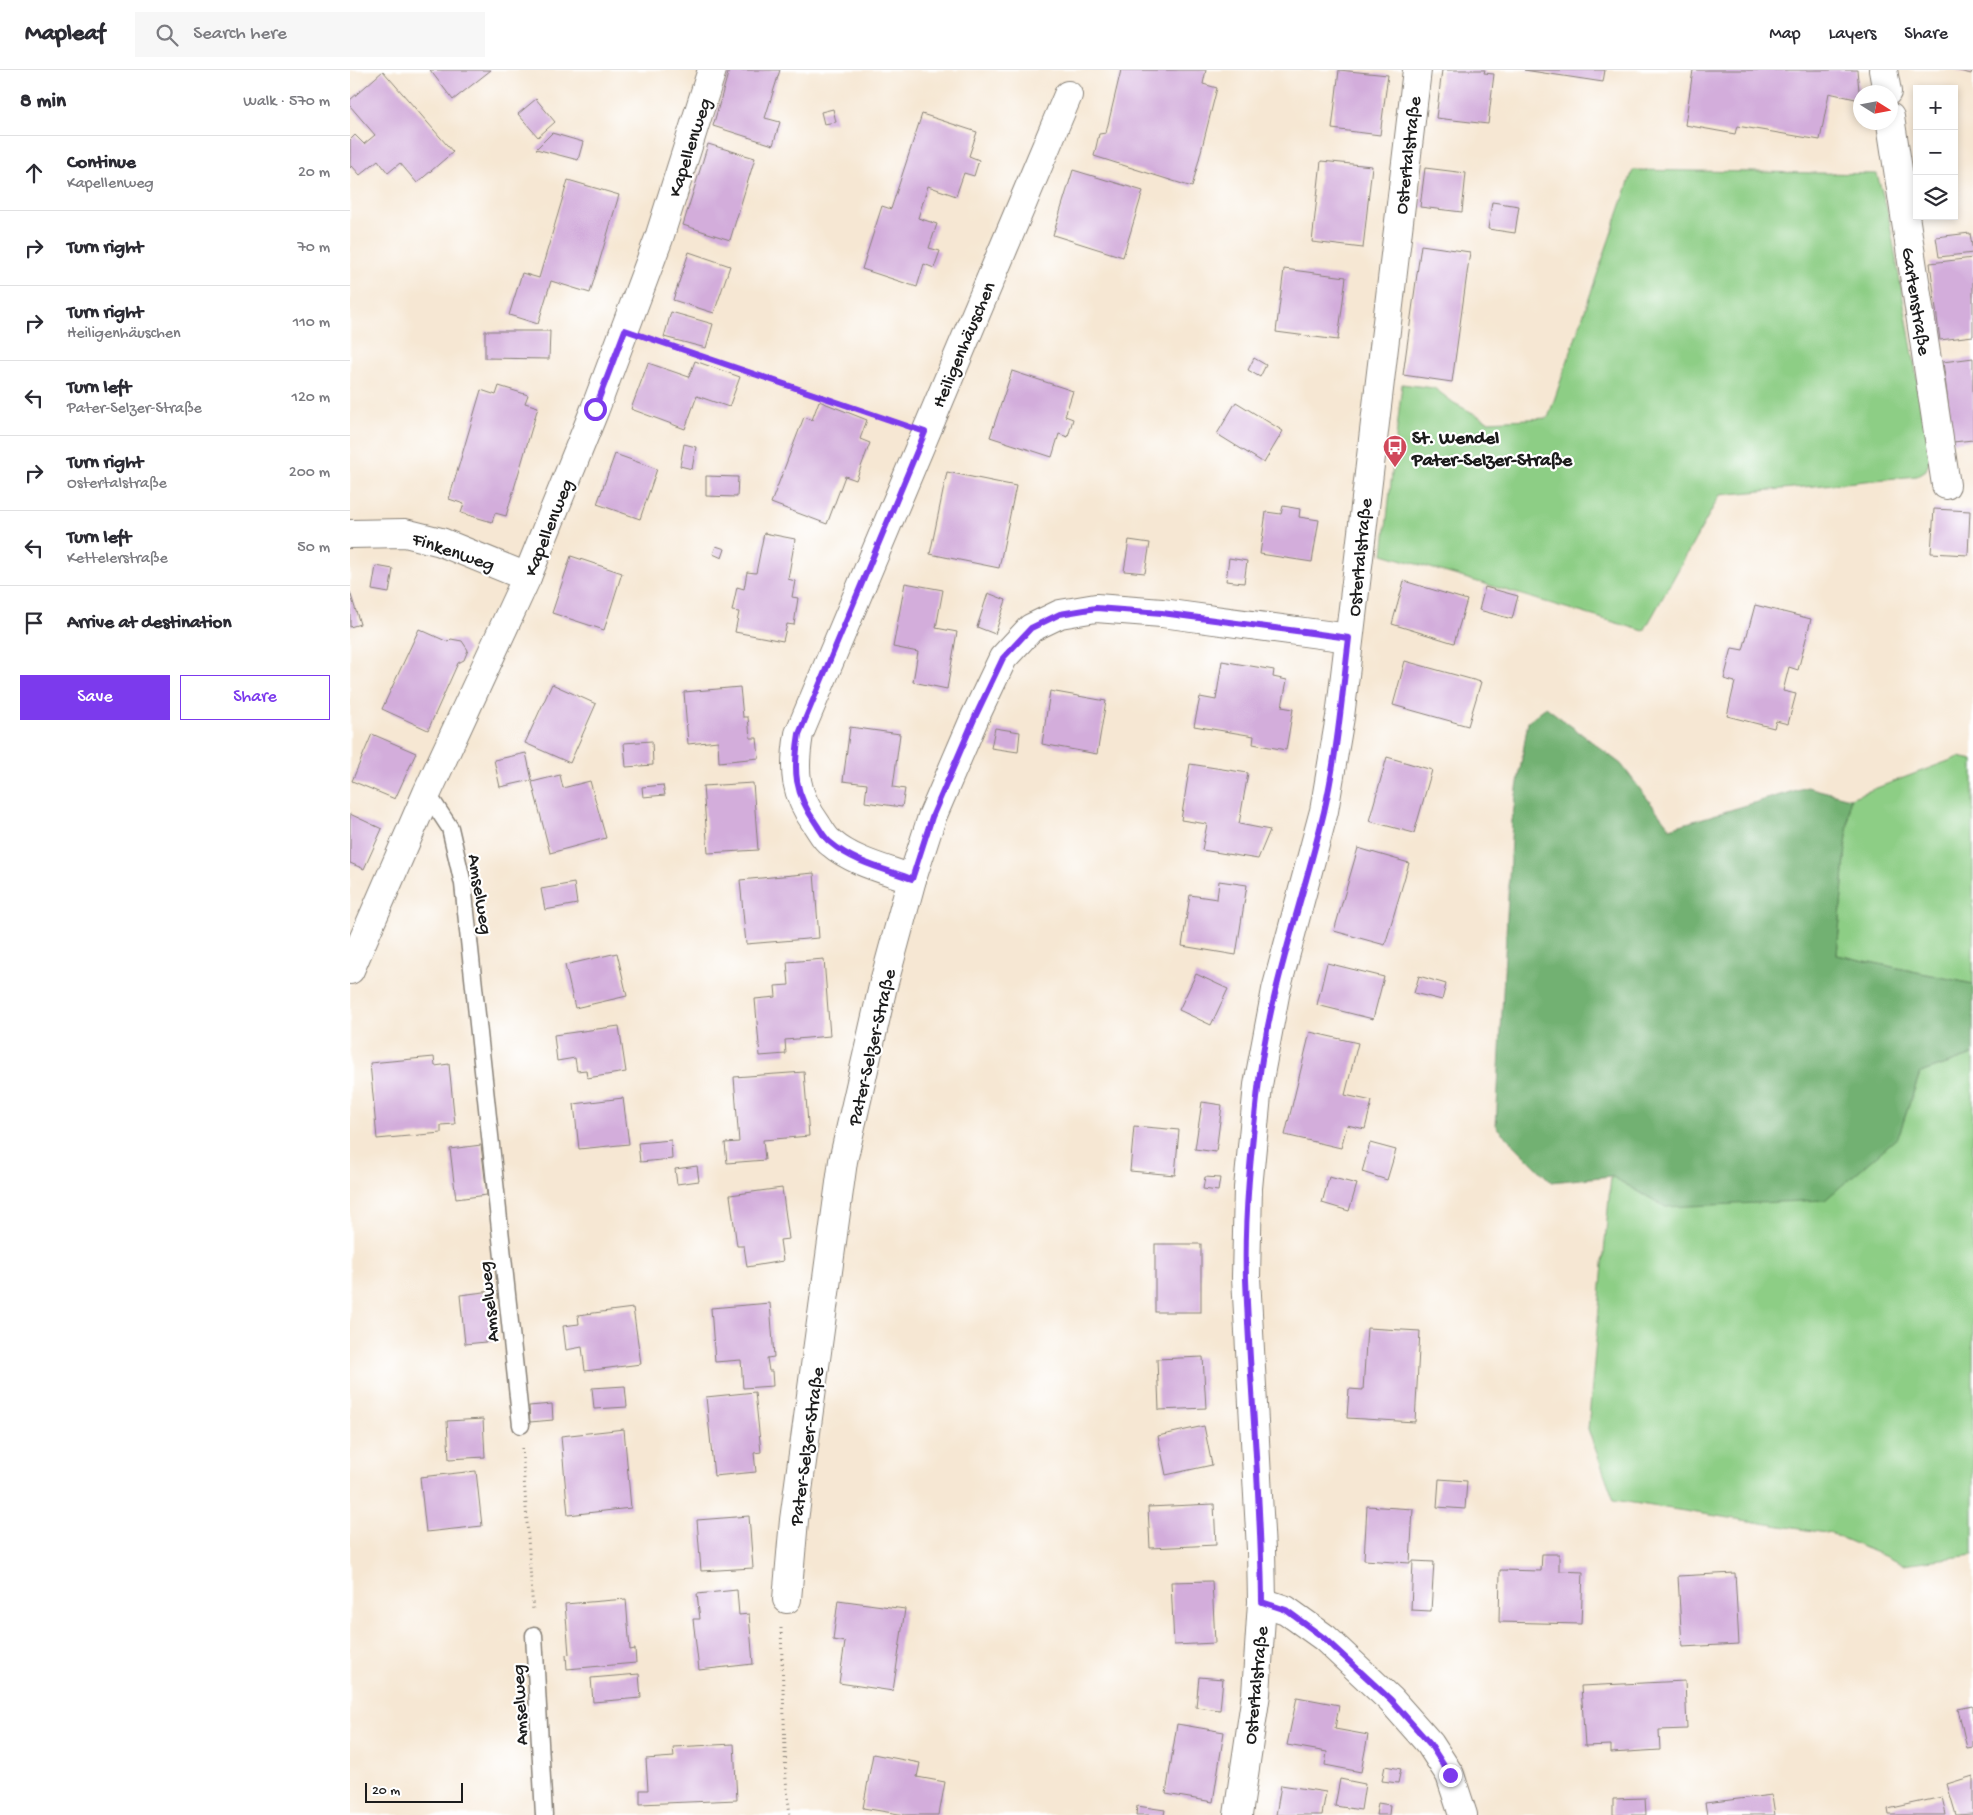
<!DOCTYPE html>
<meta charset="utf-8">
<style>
:root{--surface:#fff;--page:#f7f7f7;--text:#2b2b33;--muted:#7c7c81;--line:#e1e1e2;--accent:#7c3aed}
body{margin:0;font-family:"Gochi Hand",sans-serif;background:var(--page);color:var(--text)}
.controls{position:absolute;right:15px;top:15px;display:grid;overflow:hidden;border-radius:0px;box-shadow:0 2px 8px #0003}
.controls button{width:45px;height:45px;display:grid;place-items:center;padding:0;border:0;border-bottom:1px solid var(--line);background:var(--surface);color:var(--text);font:25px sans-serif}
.compass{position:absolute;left:1503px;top:15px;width:45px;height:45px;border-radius:50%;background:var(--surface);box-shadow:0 2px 8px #0003;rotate:101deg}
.scale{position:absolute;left:15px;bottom:12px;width:98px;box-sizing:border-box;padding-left:5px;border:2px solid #1c1c1c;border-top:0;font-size:14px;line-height:18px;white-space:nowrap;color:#1c1c1c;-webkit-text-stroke:4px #fff;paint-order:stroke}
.stop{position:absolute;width:15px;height:15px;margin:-11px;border:4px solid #7c3aed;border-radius:50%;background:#fff}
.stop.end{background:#7c3aed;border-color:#fff;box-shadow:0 1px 5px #0008}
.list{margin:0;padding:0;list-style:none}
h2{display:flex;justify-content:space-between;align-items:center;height:65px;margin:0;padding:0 20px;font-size:21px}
h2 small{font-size:16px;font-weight:400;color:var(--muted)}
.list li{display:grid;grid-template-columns:32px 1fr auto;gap:15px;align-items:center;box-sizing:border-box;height:75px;padding:0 20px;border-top:1px solid var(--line)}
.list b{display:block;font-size:19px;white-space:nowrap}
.list p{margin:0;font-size:16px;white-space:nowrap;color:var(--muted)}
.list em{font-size:16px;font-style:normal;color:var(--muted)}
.actions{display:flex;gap:10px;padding:15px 20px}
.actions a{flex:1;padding:11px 0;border:1px solid var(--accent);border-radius:0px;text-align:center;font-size:18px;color:var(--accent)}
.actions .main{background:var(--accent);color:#fff}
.icon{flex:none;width:28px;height:28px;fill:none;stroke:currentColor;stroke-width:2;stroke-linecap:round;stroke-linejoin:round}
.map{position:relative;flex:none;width:1623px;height:1745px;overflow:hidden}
header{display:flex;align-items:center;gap:30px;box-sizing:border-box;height:70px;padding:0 25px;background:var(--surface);border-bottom:1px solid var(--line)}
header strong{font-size:24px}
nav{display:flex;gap:28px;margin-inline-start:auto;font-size:18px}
.search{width:350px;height:45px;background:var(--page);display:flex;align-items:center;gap:12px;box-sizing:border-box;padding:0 18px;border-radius:0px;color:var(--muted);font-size:19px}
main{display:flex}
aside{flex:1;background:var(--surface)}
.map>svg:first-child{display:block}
</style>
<header>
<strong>Mapleaf</strong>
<div class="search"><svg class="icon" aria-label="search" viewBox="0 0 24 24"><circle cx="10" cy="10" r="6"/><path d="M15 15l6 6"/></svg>Search here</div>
<nav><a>Map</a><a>Layers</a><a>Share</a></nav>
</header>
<main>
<aside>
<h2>8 min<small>Walk · 570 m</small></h2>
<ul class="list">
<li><svg class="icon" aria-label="ahead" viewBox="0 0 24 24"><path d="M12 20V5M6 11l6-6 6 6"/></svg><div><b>Continue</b><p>Kapellenweg</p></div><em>20 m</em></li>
<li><svg class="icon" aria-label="right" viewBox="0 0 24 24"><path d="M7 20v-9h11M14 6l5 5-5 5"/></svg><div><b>Turn right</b></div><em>70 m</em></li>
<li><svg class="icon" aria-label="right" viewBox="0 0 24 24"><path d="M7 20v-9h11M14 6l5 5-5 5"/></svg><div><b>Turn right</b><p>Heiligenhäuschen</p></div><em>110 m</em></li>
<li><svg class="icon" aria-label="left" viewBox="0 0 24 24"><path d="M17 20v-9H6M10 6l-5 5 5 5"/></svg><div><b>Turn left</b><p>Pater-Selzer-Straße</p></div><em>120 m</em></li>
<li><svg class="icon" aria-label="right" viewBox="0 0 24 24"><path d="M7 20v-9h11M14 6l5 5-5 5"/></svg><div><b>Turn right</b><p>Ostertalstraße</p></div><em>200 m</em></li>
<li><svg class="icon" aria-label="left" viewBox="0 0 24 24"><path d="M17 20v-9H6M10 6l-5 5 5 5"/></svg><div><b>Turn left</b><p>Kettelerstraße</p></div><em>50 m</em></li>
<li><svg class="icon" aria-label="arrive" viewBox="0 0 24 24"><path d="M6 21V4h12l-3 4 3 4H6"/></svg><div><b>Arrive at destination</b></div></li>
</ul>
<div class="actions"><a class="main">Save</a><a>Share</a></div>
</aside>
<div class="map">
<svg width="1623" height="1745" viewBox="0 0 1623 1745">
<rect width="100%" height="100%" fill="#fff"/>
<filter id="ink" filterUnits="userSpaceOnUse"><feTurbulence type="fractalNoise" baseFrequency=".02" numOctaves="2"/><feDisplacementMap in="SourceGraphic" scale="10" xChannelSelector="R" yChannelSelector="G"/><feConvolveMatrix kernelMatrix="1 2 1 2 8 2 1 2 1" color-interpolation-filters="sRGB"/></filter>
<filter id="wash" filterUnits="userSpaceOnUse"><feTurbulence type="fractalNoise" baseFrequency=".0096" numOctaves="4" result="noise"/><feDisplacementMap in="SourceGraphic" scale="20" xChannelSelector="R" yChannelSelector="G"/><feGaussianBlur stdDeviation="1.12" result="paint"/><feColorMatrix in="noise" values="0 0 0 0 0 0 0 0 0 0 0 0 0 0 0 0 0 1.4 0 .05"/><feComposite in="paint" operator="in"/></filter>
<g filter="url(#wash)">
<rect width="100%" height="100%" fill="#f6e7d3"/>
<!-- green -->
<g fill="#8dce85" stroke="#547550">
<path d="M1283 100 1527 104 1538 143 1581 387 1576 400 1567 406 1370 425 1294 561 1033 484 1052 314 1084 318 1104 333 1138 351 1198 348Z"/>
<path d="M1609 687 1623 690V914L1487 885 1500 728Z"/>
<path d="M1623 985V1485L1553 1494 1482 1464 1264 1430 1238 1359 1261 1106 1316 1137 1548 1067 1570 1003Z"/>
</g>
<!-- forest -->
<path fill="#72b172" stroke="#476647" d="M1196 637 1271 694 1320 758 1457 717 1500 728 1487 885 1623 914V985L1570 1003 1548 1067 1475 1130 1316 1137 1261 1106 1201 1112 1146 1057 1162 750 1178 651Z"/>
<g id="blocks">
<!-- building -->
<g fill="#d3addb">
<path d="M80 0H141L103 30Z"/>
<path d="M379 0H430L415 48 430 52 423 75 363 56Z"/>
<path d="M771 0H856L853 14 867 18 842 117 744 86 749 64 756 63Z"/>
<path d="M989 0 1038 5 1030 65 982 59Z"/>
<path d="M1092 0H1135L1134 3 1144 4 1138 54 1086 48Z"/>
<path d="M1174 0H1255L1253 12Z"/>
<path d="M1343 0H1507L1510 30 1479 23 1470 70 1387 56 1385 64 1335 55Z"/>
<path d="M1606 0H1622L1621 4Z"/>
<path d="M33 1 103 82 67 113 50 93 38 103 28 90 10 105 2 96 0 98V70L5 65 14 74 25 65 0 36V30Z"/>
<path d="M186 29 205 52 188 67 168 44Z"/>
<path d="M483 39 486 52 474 54 471 42Z"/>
<path d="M572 44 627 62 619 86 629 90 624 106 614 103 606 126 578 116 568 148 587 154 579 178 590 181 584 198 574 194 567 217 512 199 532 136 541 139Z"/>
<path d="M202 63 233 72 228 90 186 79Z"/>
<path d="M358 74 405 88 380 170 333 155Z"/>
<path d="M971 91 1022 96 1013 178 962 172Z"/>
<path d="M1075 98 1116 103 1112 142 1070 137Z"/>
<path d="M723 100 793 121 773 187 703 165Z"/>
<path d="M218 110 269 125 240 223 201 211 188 254 159 245 172 203 189 208Z"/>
<path d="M1142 132 1169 136 1165 163 1138 159Z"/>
<path d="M1620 163 1623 183 1589 187 1586 167Z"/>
<path d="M1071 175 1120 182 1102 312 1053 305Z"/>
<path d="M339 182 380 196 364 243 323 230Z"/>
<path d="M1623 188V266L1590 270 1580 193Z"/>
<path d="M934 199 996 207 988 270 926 262Z"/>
<path d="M321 242 363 254 356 278 314 267Z"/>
<path d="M135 261H200L199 289 135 288Z"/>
<path d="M904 288 916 295 910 307 898 300Z"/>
<path d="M1623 288V370L1603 372 1593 292Z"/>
<path d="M345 291 390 307 379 337 347 326 335 359 281 339 298 293 339 307Z"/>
<path d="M662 301 723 321 715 346 723 349 718 367 709 364 702 387 640 367Z"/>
<path d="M149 316 178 325 175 333 188 337 156 446 145 443 142 452 111 443 114 434 99 429 131 320 146 325Z"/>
<path d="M469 331 517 350 510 369 520 373 506 410 495 406 477 454 421 433 454 347 462 350Z"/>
<path d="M886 332 933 361 914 393 867 364Z"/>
<path d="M334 374 346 377 342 399 330 396Z"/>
<path d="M265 384 307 399 290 449 247 434Z"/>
<path d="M597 402 666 416 649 498 580 484Z"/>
<path d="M356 406 388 407 387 427 356 426Z"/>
<path d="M933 436 950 439 949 447 969 450 962 492 910 484 916 442 931 444Z"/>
<path d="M1584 439 1620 441 1618 485 1581 483Z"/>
<path d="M414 463 445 469 438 509 445 511 442 527 448 528 444 555 437 554 433 571 385 562 389 542 382 541 387 517 394 519 397 502 406 503Z"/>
<path d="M779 470 800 473 795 503 774 501Z"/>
<path d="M366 476 375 479 372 488 363 484Z"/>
<path d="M221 486 272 503 254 560 202 543Z"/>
<path d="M879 488 897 491 894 513 876 511Z"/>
<path d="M26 496 43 499 39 523 22 520Z"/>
<path d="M1054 511 1117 530 1104 573 1042 554Z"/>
<path d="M555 513 593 520 586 558 607 562 597 619 563 612 568 582 543 577Z"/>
<path d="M1135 517 1168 526 1162 549 1129 540Z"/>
<path d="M0 522 10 554 0 557Z"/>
<path d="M638 523 656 530 645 564 627 557Z"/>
<path d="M1405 535 1461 549 1448 600 1439 597 1433 621 1446 624 1438 654 1426 651 1424 658 1377 646 1385 612 1374 609 1382 578 1393 580Z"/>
<path d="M69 559 98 572 101 569 112 571 118 580 114 590 108 593 78 660 32 639Z"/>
<path d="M872 591 924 600 923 607 937 610 932 637 943 639 936 680 903 674 904 666 844 656 850 627 866 630Z"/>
<path d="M1055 591 1131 612 1118 656 1043 635Z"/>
<path d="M202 614 246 634 220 693 175 673Z"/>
<path d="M390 617 393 647H398L400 668H407L409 688 369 692 368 671 338 674 334 622Z"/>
<path d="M700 621 756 631 747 684 692 674Z"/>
<path d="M500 657 550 664 543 717 555 719 552 737 515 732 517 714 493 711Z"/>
<path d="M645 658 670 662 668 682 641 678Z"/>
<path d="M22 664 66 683 45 729 2 711Z"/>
<path d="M302 671 303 695 276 697 274 673Z"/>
<path d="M176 683 182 710 150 717 144 690Z"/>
<path d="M1037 687 1082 700 1064 763 1019 751Z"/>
<path d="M840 694 898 703 889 754 920 760 908 789 852 780 857 754 831 750Z"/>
<path d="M210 705 213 718 240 711 256 768 200 783 182 712Z"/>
<path d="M403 713 408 780 358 783 353 716Z"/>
<path d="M313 715 315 725 293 727 292 717Z"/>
<path d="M0 744 32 759 14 799 0 793Z"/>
<path d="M1008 778 1059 793 1035 875 984 861Z"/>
<path d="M464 803 469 868 396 874 390 810Z"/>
<path d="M869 811 897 815 886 885 832 876 840 825 867 829Z"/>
<path d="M224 813 227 834 195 840 191 819Z"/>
<path d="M267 883 277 926 225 938 215 895Z"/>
<path d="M474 889 480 966 435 970 436 984 410 986 405 929 426 927 425 916 439 915 437 892Z"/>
<path d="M977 893 1034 907 1023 949 967 935Z"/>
<path d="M846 904 878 919 861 955 829 940Z"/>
<path d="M1069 906 1096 914 1092 930 1064 923Z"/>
<path d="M269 956 276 1002 237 1008 236 1000 227 1001 225 988 207 991 204 965Z"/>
<path d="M960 962 1008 973 995 1025 1022 1031 1015 1059 997 1055 991 1078 935 1065Z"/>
<path d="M84 987 85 996 99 994 105 1054 91 1055V1063L27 1069 20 993Z"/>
<path d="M454 1002 459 1066 413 1070 415 1090 377 1093 375 1073 389 1072 384 1007Z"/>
<path d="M273 1028 279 1074 229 1079 224 1034Z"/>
<path d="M852 1032 872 1035 866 1082 845 1079Z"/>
<path d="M784 1056 829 1060 825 1105 780 1101Z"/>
<path d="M321 1070 322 1089 290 1092 288 1073Z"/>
<path d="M1020 1073 1046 1080 1037 1110 1012 1102Z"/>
<path d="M131 1075 137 1125 106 1129 100 1079Z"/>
<path d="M347 1096 349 1111 327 1114 325 1099Z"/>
<path d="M855 1107 870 1108 868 1121 853 1119Z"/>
<path d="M979 1107 1007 1114 999 1141 972 1133Z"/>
<path d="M432 1118 439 1169 430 1170 433 1191 397 1197 394 1176H387L380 1125Z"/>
<rect x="805" y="1174" width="46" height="68"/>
<path d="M142 1221 146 1271 115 1274 110 1225Z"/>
<path d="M420 1233 424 1287 417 1288 419 1301H422L423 1316 393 1318 391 1290 365 1292 361 1238Z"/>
<path d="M283 1238 291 1294 235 1301 232 1277 216 1280 213 1256 229 1254 228 1245Z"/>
<path d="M1017 1258 1070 1261 1065 1352 997 1348 999 1319 1013 1320Z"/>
<path d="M853 1287 856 1338 809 1340 807 1289Z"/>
<path d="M275 1316 277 1337 244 1339 242 1318Z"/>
<path d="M405 1322 411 1382 404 1383 406 1402 364 1406 356 1327Z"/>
<path d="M202 1334 203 1350 180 1352 179 1336Z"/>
<path d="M133 1349 135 1387 99 1389 97 1351Z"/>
<path d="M854 1356 862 1395 816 1405 808 1366Z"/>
<path d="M274 1359 281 1438 218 1445 211 1366Z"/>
<path d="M126 1401 132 1456 76 1462 70 1407Z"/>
<path d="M1089 1409 1117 1411 1115 1439 1087 1437Z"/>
<path d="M864 1434 866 1475 800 1478 798 1437Z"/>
<path d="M1017 1436 1063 1439 1060 1493 1014 1490Z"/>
<path d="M399 1446 403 1498 351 1501 347 1450Z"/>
<path d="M1192 1484H1209V1501L1233 1502 1231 1554 1149 1552 1150 1500 1191 1501Z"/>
<path d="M1063 1491 1084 1492 1081 1541 1061 1540Z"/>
<path d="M1385 1503 1389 1574 1332 1577 1328 1506Z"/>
<path d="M862 1511 865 1573 824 1575 821 1512Z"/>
<path d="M387 1520 389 1545 399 1544 403 1594 349 1600 343 1549H350L347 1524Z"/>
<path d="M276 1529 280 1580 285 1579 286 1593 217 1599 216 1585 219 1584 215 1534Z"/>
<path d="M488 1530 555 1539 543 1621 489 1613 495 1572 483 1570Z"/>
<path d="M289 1604 291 1628 243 1632 241 1608Z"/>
<path d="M849 1607 873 1609 870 1640 846 1637Z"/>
<path d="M1335 1611 1337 1659 1309 1660 1310 1680 1261 1683V1675L1235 1676 1231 1616Z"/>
<path d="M947 1627 989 1635 985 1659 1018 1665 1011 1702 975 1695 977 1682 937 1675Z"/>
<path d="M1623 1636V1677L1617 1678 1608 1639Z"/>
<path d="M827 1654 874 1662 863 1732 816 1724Z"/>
<path d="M384 1674 387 1730 290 1734V1720H298L296 1689 324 1687 323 1677Z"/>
<path d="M523 1684 570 1693 567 1707 595 1712 589 1745H555L513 1738Z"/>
<path d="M1035 1696 1051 1699 1048 1713 1032 1711Z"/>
<path d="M1623 1706V1744L1606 1745 1597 1714Z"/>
<path d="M990 1709 1015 1714 1011 1740 985 1736Z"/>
<path d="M931 1715 976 1722 972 1745H926Z"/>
<path d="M1422 1725 1425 1745H1357L1355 1733Z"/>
<path d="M1592 1727 1596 1745H1539L1538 1739Z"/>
<path d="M1295 1728 1296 1745H1263V1729Z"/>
<path d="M1028 1733 1040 1735 1039 1745H1026Z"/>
<path d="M787 1736 815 1740 814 1745H786Z"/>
</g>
</g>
</g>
<g filter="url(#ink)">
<use href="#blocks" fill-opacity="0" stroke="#898278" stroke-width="1"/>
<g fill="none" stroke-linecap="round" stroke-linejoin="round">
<defs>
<g id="service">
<path d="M77 723 100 758 113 814 171 1355"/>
<path d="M184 1565 194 1745"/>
</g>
<g id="minor">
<path d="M1533 0 1537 22"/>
<path d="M1540 47 1596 415"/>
<path d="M0 464 55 463 91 472 177 507"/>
<path d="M562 809C535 799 503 792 481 773 475 769 471 761 467 755 444 723 443 701 449 664L718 25"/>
<path d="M0 900 77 723 177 507 245 339 309 168 362 0"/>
<path d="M437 1529 444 1450 493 1091 533 916 562 809 582 747 625 647 653 588 681 558 710 544 746 538 812 543 999 568"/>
<path d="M912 1532 936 1540 975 1568 1041 1630 1080 1674 1100 1705 1113 1745"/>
</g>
<path id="tertiary" d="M888 1745 906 1624 912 1532 911 1480 896 1207 898 1118 908 1015 926 920 974 741 990 647 1067 0"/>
</defs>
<!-- service casing -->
<use href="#service" stroke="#898278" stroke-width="19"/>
<!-- minor casing -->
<use href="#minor" stroke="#898278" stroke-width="30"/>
<!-- tertiary casing -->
<use href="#tertiary" stroke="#898278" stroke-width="30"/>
<!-- path -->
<g stroke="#898278" stroke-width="3" stroke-dasharray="1 4" stroke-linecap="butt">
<path d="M304 270 547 353"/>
<path d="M172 1378 183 1541"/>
<path d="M431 1558 436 1710 440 1745"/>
</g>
<!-- service -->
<use href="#service" stroke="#fff" stroke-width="16"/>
<!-- minor -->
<use href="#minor" stroke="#fff" stroke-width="28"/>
<!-- tertiary -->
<use href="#tertiary" stroke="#fff" stroke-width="28"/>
</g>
</g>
<g fill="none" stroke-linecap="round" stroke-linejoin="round" filter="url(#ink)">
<!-- route -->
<path stroke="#7c3aed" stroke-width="6" d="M245 339 275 260 575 362 449 664C443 701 444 723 467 755 471 761 475 769 481 773 503 792 535 799 562 809L582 747 625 647 653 588 681 558 710 544 746 538 812 543 999 568C992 626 987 685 974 742 952 834 918 924 908 1019 901 1082 894 1146 896 1209 900 1317 911 1424 912 1532L936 1540 974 1568 1041 1630 1080 1674 1100 1705"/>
</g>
<!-- icons -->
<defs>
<symbol id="bus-pin" viewBox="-11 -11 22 30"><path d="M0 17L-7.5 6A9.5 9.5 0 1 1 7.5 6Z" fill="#d1495b" stroke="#fff"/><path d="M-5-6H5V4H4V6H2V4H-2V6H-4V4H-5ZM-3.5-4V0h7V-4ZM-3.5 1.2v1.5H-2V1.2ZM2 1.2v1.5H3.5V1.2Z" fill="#fff"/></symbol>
</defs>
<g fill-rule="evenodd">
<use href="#bus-pin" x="1031" y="363" width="28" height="38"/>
</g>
<g text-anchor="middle" stroke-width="4.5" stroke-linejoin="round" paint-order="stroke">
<!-- street labels -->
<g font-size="19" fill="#1c1c1c" stroke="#fff">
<text transform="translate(338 77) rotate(-72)" y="7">Kapellenweg</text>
<text transform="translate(1056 85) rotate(-83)" y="7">Ostertalstraße</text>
<text transform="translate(1568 231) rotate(81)" y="7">Gartenstraße</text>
<text transform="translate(612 274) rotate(-67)" y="7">Heiligenhäuschen</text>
<text transform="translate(197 457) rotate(-68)" y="7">Kapellenweg</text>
<text transform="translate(104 480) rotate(19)" y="7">Finkenweg</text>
<text transform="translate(1008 487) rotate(-84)" y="7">Ostertalstraße</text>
<text transform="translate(132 824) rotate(81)" y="7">Amselweg</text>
<text transform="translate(520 977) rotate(-77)" y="7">Pater-Selzer-Straße</text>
<text transform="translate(137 1232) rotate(-96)" y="7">Amselweg</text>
<text transform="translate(455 1376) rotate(-82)" y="7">Pater-Selzer-Straße</text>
<text transform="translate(904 1615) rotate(-84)" y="7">Ostertalstraße</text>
<text transform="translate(168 1635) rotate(-93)" y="7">Amselweg</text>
</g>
<!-- poi labels -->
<g font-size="19" font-weight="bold" fill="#1c1c1c" stroke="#fff" text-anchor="start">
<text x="1062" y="373">St. Wendel<tspan x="1062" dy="22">Pater-Selzer-Straße</tspan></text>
</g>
</g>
</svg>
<div class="controls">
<button>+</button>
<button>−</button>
<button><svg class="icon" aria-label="layers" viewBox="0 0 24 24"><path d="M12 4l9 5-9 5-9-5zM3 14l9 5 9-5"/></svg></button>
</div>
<svg class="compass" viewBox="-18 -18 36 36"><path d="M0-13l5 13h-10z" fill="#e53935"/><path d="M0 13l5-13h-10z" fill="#7c7c81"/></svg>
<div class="scale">20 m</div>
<div class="stop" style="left:245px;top:339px"></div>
<div class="stop end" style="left:1100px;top:1705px"></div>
</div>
</main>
